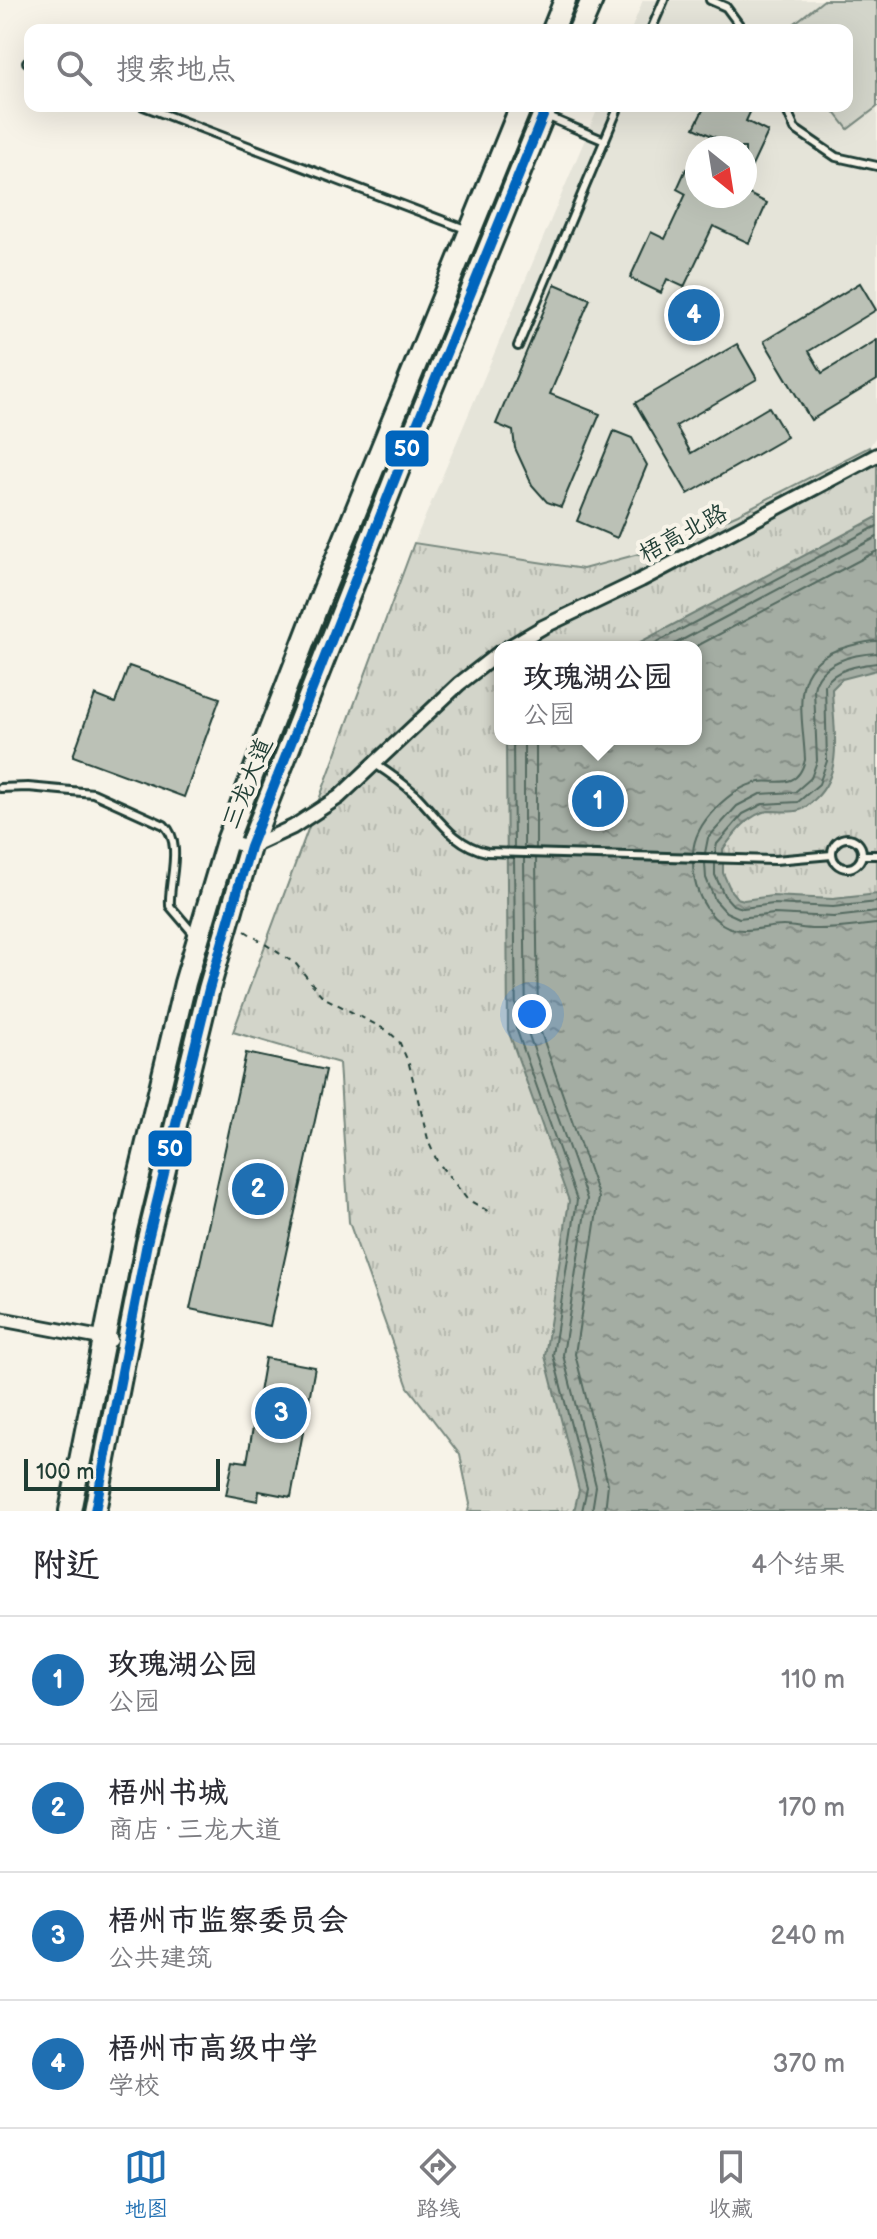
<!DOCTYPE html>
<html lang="zh">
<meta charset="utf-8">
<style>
:root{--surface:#fff;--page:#f2f2f3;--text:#2b2b33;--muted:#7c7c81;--line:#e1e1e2;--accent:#1f6fb2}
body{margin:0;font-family:"Balsamiq Sans","LXGW WenKai TC",sans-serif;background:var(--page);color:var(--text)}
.compass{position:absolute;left:685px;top:136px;width:72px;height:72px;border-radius:50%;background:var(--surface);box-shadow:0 8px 32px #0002;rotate:150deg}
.scale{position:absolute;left:24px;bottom:20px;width:196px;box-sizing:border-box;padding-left:8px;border:4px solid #1f3d34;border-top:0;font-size:22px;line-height:28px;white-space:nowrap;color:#1f3d34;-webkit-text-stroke:6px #f7f3e8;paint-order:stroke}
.you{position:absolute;left:532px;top:1014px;width:28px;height:28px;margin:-20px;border:6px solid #fff;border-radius:50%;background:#1a73e8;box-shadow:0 0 0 12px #1a73e833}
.badge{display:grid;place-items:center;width:52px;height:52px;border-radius:50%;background:var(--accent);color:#fff;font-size:26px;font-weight:700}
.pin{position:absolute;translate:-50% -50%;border:4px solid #fff;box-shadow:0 2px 8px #0006}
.popup{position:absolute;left:494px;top:641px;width:208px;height:104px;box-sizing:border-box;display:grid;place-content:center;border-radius:16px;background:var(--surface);filter:drop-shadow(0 2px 6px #0005);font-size:26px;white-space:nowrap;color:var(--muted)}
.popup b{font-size:30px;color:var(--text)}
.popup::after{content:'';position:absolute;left:50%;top:100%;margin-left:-16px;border:16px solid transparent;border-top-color:var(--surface)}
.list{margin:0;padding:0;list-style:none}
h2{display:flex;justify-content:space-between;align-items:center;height:104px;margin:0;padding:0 32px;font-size:34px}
h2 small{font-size:26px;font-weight:400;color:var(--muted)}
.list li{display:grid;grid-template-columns:52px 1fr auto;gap:24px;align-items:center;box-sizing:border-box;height:128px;padding:0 32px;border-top:2px solid var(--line)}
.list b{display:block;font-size:30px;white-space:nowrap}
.list p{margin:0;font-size:26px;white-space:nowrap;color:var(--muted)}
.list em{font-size:26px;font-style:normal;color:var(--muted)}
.icon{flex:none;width:44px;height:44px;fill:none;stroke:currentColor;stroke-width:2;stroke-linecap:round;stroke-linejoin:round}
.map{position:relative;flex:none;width:877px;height:1511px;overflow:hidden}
.search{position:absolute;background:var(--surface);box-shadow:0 8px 32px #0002;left:24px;right:24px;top:24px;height:88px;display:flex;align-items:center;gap:20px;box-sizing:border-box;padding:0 28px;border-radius:16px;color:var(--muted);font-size:30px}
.sheet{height:616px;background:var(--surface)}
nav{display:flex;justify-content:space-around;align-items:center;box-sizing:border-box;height:112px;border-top:2px solid var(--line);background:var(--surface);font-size:22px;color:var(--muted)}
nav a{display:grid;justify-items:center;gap:4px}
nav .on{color:var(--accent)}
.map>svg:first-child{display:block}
</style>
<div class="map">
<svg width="877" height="1511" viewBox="0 0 877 1511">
<defs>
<pattern id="park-tufts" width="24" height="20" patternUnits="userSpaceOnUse" patternTransform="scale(2)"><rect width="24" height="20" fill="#d3d5ca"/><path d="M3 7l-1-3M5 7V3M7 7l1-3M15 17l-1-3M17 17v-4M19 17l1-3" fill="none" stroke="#b5b8ae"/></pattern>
<pattern id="water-ripples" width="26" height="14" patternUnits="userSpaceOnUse" patternTransform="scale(2)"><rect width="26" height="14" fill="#a4ada3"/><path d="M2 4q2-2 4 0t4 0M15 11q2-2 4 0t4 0" fill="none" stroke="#858e86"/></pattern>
</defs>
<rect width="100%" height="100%" fill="#f7f3e8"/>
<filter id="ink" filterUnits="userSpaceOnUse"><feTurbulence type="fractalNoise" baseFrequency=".0125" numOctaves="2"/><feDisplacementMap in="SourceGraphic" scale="16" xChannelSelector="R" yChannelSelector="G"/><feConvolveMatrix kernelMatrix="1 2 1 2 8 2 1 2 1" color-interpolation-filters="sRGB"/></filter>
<g filter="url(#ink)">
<!-- built -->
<path fill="#e5e4d9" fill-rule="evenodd" d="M643 0H877V435L869 447 738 514 661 548 583 569 414 543 599 106H847V30H631ZM697 148H745V196H697Z"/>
<!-- park -->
<path fill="url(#park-tufts)" stroke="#79897f" stroke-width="2" fill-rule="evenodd" d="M869 447 877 461V1511H468L470 1504 460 1455 408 1387 349 1222 339 1063 233 1032 414 543 583 569 661 548 738 514ZM500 647H696V739H500Z"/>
<!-- pitch -->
<path fill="#d3d5ca" stroke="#79897f" stroke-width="2" d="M824 0H877V107L848 129 830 106H847V30H786Z"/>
<!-- water -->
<path fill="url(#water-ripples)" stroke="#6f8077" stroke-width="2" d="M877 517V670L842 679 832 689C833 726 845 771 815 799 811 803 806 808 800 810 790 813 779 811 769 811 749 813 734 834 723 849V873L731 891 737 898 744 900 772 896 833 899 877 894V1511H574L579 1490 545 1356 569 1201 508 1030 506 739H696V647H631Z"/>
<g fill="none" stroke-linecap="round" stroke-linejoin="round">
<!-- shore -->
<g stroke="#546a60" stroke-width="2">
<path d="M648 647 877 526"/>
<path d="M669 647 877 537"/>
<path d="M695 647 877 551"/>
<path d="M513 739 514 848"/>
<path d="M524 739V848"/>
<path d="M536 739V848"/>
<path d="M693 853C694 823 730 788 759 782 768 780 782 784 791 780 799 777 803 768 805 760 803 712 786 663 846 647 857 644 866 641 877 641"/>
<path d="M705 853 708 838 737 806 760 794 795 792 811 778 817 761 814 689C819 662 853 654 877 653"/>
<path d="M715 853 717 844 743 814 763 804 798 802 819 784 827 761 825 685C834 669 859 665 877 663"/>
<path d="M514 858 516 1028 577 1200 553 1355 587 1488 582 1511"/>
<path d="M524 858 526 1027 587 1199 563 1355 596 1486 592 1511"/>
<path d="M536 858 538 1024 599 1198 575 1354 608 1484 605 1511"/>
<path d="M693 863C693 892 711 931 745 930 758 930 770 926 783 926 793 926 804 929 814 929 835 930 856 926 877 924"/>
<path d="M705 863 706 878 715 900 726 912 739 918 774 914 834 917 877 912"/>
<path d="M715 863V875L724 895 733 905 743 908 773 904 833 907 877 902"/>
</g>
</g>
<!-- building -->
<g fill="#bbc1b6" stroke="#1f3d34" stroke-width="2">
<path d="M705 106H753L746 121 768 132 745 181V148H713L717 138 694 128Z"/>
<path d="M686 169 697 174V196H745V192L767 203 749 243 713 226 684 287 667 279 661 293 630 278 651 232 665 239 686 194 677 189Z"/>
<path d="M860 283 876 310 809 351 822 373 877 340V380L811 420 764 341Z"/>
<path d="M555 284 590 299 550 394 600 414 561 507 547 502 532 485 515 448 513 431 496 424Z"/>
<path d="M737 344 757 379 676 426 691 453 769 407 787 437 688 494 635 403Z"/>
<path d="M614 431 632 438 647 465 617 538 577 521Z"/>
<path d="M129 666 220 698 184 797 73 756 95 695 115 703Z"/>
<path d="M246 1053 326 1070 270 1326 190 1309Z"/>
<path d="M265 1358 315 1367 291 1497 259 1491 258 1501 226 1495 233 1460 247 1462Z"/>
</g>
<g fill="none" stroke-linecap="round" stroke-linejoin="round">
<defs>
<g id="service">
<path d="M710 0 726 7 743 30"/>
<path d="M651 30 664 0"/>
<path d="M27 62 30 63"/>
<path d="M143 106 468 230"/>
<path d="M785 106 795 129 836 157 877 166"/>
<path d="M546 116 605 141"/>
<path d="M518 346 619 106"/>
<path d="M375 764C389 773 402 782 415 794 437 816 454 846 487 852L775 860 832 855"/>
<path d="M0 788 28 787 93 793 164 825C184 843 168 883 170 906L193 933"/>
<circle cx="847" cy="853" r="15"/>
<path d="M862 855H877"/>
</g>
<g id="minor">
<path d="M509 647 543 627 641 580 877 455"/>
<path d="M227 841 250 847 293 827 339 797 459 684 500 652"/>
<path d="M0 1319 111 1340"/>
</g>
<g id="primary">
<path d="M553 30 565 0"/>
<path d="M579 30 592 0"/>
<path d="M70 1511 124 1239 185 983 227 841 322 594 521 106"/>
<path d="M95 1511 147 1243 209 989 250 847 398 471 547 106"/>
</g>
</defs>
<!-- service casing -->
<use href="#service" stroke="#1f3d34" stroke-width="12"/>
<!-- minor casing -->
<use href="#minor" stroke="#1f3d34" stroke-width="18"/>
<!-- primary casing -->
<use href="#primary" stroke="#1f3d34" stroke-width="26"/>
<!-- path -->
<path stroke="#1f3d34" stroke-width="2" stroke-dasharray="6 6" stroke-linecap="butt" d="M245 931 296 964 323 997 388 1031 399 1041 409 1064 429 1143 437 1161 467 1199 491 1213"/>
<!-- service -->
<use href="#service" stroke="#f7f3e8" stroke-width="6"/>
<!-- minor -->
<use href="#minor" stroke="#f7f3e8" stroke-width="12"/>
<!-- primary -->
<use href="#primary" stroke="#f7f3e8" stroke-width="20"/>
<defs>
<path id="bus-1" d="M95 1511 147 1243 209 989 250 847 398 471 547 106"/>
</defs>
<!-- bus-1 casing -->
<use href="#bus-1" stroke="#f7f3e8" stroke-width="16"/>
<!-- bus-1 -->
<use href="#bus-1" stroke="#0065bd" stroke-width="10"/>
</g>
</g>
<g text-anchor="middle" stroke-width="8" stroke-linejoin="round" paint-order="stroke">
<!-- street labels -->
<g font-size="24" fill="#1f3d34" stroke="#f7f3e8">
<text transform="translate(683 533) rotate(-28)" y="8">梧高北路</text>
<text transform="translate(247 783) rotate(-68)" y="8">三龙大道</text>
</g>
</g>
<g stroke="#f7f3e8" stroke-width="3">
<rect x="384" y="429" width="46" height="39" rx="8" fill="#0065bd"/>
<rect x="147" y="1129" width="46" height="39" rx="8" fill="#0065bd"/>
</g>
<g font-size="22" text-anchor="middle" font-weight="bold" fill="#fff">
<text x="407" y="456">50</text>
<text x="170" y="1156">50</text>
</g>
</svg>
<svg class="compass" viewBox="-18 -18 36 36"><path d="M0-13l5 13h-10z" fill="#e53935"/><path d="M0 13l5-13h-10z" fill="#7c7c81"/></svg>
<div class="scale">100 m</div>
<div class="you"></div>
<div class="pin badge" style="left:598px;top:801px">1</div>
<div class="popup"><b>玫瑰湖公园</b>公园</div>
<div class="pin badge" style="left:258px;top:1189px">2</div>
<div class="pin badge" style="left:281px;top:1413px">3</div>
<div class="pin badge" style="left:694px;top:315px">4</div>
<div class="search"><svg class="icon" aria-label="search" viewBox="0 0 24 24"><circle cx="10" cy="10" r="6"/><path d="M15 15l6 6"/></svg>搜索地点</div>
</div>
<section class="sheet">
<h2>附近<small>4个结果</small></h2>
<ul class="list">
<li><span class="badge">1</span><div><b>玫瑰湖公园</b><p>公园</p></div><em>110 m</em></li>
<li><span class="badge">2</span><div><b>梧州书城</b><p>商店 · 三龙大道</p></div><em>170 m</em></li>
<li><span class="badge">3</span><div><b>梧州市监察委员会</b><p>公共建筑</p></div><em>240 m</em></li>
<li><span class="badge">4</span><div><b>梧州市高级中学</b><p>学校</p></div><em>370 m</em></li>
</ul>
</section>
<nav>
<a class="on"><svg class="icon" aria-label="map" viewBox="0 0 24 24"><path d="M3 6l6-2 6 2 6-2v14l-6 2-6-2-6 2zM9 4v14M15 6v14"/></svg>地图</a>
<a><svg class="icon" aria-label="directions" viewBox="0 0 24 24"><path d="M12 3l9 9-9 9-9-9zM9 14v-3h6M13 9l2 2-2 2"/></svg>路线</a>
<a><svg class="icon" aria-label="saved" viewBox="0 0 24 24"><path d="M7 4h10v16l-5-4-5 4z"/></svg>收藏</a>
</nav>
